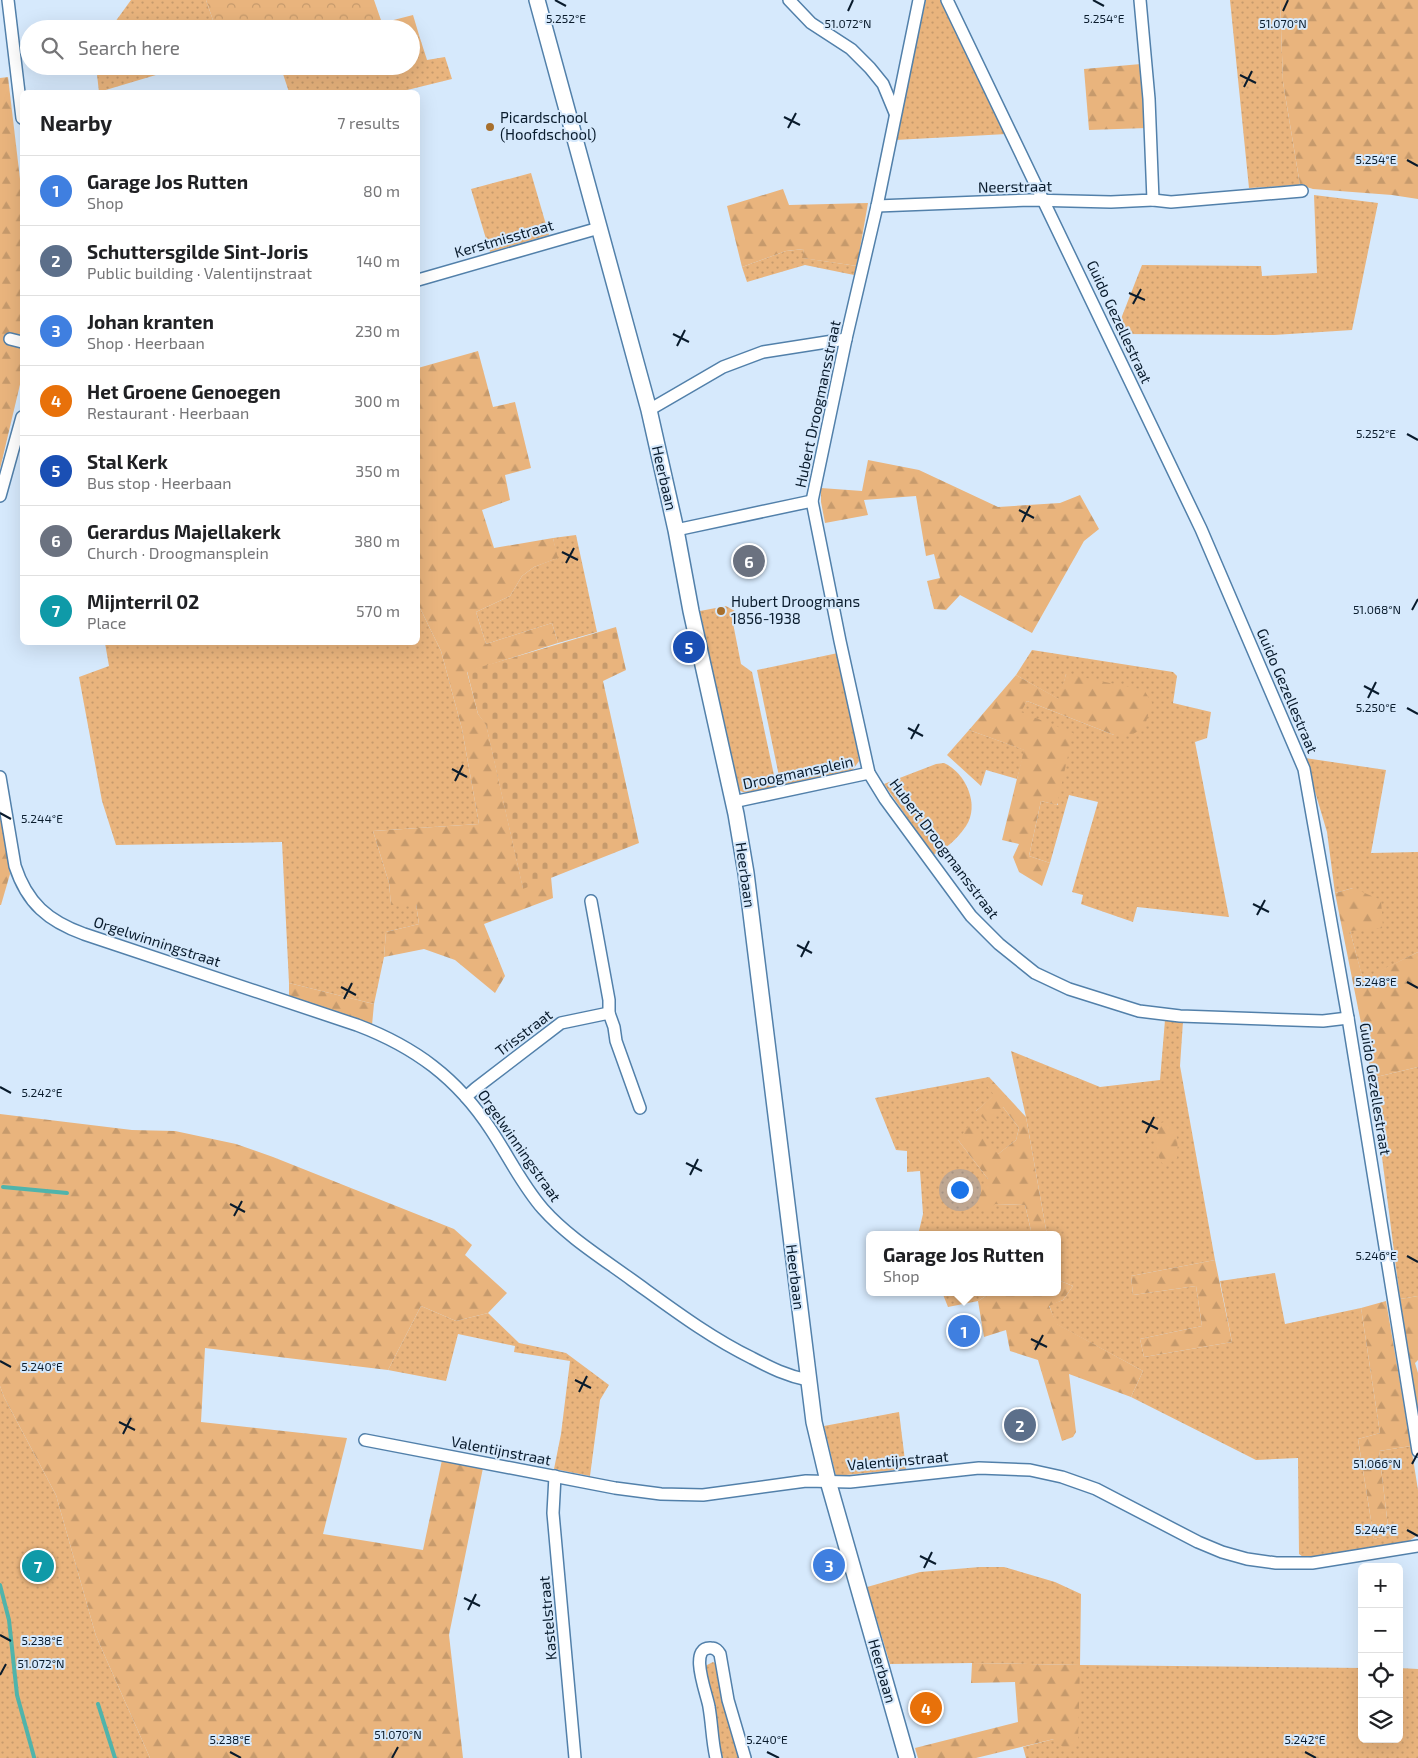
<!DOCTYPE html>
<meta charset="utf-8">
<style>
:root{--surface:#fff;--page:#f2f2f2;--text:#202124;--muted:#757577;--line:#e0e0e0;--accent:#a76f2c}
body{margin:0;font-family:"Exo 2",sans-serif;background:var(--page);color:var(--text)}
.controls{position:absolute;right:15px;bottom:15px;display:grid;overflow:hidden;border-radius:8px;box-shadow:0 5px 20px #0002}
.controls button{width:45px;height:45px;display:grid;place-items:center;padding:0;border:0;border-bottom:1px solid var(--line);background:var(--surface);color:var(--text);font:25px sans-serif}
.you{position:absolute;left:959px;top:1189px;width:18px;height:18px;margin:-12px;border:4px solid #fff;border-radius:50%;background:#1a73e8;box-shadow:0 0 0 8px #1a73e833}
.badge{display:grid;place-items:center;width:32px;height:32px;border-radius:50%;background:var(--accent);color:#fff;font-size:16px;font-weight:700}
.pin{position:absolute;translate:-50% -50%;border:2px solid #fff;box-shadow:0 1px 5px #0006}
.popup{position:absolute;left:866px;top:1231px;width:195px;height:65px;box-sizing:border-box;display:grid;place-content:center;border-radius:8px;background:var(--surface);filter:drop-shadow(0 1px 4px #0005);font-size:16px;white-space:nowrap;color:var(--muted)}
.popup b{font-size:19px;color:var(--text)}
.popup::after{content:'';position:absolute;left:50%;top:100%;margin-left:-10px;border:10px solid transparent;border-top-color:var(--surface)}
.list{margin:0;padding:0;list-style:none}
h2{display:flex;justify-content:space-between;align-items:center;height:65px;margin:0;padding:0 20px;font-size:21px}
h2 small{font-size:16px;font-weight:400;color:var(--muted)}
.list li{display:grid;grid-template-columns:32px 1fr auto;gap:15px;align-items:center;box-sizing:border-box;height:70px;padding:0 20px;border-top:1px solid var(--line)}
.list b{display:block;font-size:19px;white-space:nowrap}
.list p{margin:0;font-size:16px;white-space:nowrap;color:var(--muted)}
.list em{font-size:16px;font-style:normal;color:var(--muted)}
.icon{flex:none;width:28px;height:28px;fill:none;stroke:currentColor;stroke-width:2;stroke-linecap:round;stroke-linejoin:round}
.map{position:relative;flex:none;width:1418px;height:1758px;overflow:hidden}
.search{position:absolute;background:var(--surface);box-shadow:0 5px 20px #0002;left:20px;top:20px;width:400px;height:55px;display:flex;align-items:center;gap:12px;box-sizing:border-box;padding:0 18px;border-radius:28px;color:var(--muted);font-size:19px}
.panel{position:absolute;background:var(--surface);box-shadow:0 5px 20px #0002;left:20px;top:90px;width:400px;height:555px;border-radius:8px}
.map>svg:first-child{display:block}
</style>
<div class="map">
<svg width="1418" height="1758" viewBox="0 0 1418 1758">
<defs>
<pattern id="grass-dots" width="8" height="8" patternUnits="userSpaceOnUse" patternTransform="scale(1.25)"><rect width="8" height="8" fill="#e9b47d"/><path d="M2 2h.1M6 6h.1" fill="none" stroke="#c69a6c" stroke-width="1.8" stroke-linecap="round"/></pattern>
<pattern id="forest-firs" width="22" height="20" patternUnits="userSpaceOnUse" patternTransform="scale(1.25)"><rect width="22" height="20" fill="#e9b47d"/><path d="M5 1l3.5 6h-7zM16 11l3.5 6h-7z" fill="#c69a6c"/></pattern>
<pattern id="cemetery-stones" width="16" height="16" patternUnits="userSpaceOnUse" patternTransform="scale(1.25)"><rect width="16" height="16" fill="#e9b47d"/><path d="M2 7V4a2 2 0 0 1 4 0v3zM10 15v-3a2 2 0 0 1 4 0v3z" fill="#c69a6c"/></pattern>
<pattern id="park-crowns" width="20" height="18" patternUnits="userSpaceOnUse" patternTransform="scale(1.25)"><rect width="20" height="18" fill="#e9b47d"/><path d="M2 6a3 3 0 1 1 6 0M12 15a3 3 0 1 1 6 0" fill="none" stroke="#c69a6c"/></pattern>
</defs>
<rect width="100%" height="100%" fill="#d6e9fc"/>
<!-- grass -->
<g fill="url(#grass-dots)">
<path d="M131 0H206L216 29H110Z"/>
<path d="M926 0H943L1007 134 895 140Z"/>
<path d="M1230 0H1280L1283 82 1300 185 1249 188Z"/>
<path d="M419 35 427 60 445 57 452 79 399 92H289L282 71 300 66H411V37Z"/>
<path d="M96 66H186L99 92Z"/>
<path d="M531 173 549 235 490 252 471 189Z"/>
<path d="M1314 195 1378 203 1352 330 1274 335 1120 334 1117 329 1142 265 1261 266 1262 276 1317 273Z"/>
<path d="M804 249 803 258 857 266 854 275 805 265 747 282 742 267 786 251Z"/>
<path d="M576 535 597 632 558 643 552 623 486 644 476 612 510 596 522 576 534 567 557 558 553 538Z"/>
<path d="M418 604 441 651 462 729 479 824 373 831 389 883 391 904H416L419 924 386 932 384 957 374 1004 289 983 282 842 116 845 102 801 79 677 109 666 105 643 418 642Z"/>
<path d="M726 606 740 614 742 624 732 618 741 664 752 672 775 780V785L773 788C761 791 750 796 738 790L700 611Z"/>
<path d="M1032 650 1173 672 1177 676 1173 703 1211 712 1207 738 1195 742 1229 917 1137 907 1133 922 1081 904 1083 895 1072 892 1098 802 1069 795 1050 863 1029 856 1041 801 1058 805 1020 712 1027 701 1114 735H1131L1066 674 1060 700 1016 675Z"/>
<path d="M838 653 858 752 859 761 852 771 786 786 780 781 757 670Z"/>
<path d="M969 730 1025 750 1017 779 986 770 981 786 947 755Z"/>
<path d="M1305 758 1386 770 1371 853 1418 852V952L1363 980 1350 931 1353 888 1335 893 1327 832Z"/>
<path d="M944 763C966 773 980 805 966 826 958 838 945 850 933 855L884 784 936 764Z"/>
<path d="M1165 1020 1183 1021 1180 1066 1215 1260 1131 1276 1133 1295 1196 1286 1202 1326 1140 1339 1144 1357 1232 1342 1220 1281 1275 1273 1285 1324 1361 1308 1380 1433 1358 1439 1374 1539 1389 1535 1379 1451 1411 1446 1418 1490V1535L1409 1541 1306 1559 1299 1554 1298 1458 1256 1460 1131 1397 1143 1371 1056 1324 1049 1305 1063 1300 1073 1286 1058 1280V1235H1047L1026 1117 1011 1051 1100 1087 1160 1080Z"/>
<path d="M1418 1067V1296L1400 1299 1372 1078Z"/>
<path d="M989 1077 985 1082 995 1095 976 1111 1003 1107 1019 1128 1016 1140 997 1155 958 1140 988 1179 995 1204 1025 1205 1032 1235H918L923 1214 920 1171 907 1172V1151L896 1150 875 1098Z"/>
<path d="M942 1292H992L978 1301 948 1307Z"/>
<path d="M421 1306 456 1321 488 1313 519 1343 566 1353 609 1385 600 1400 590 1476 554 1469 561 1434 570 1361 514 1352 515 1346 458 1334 446 1381 388 1370Z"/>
<path d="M0 1386 4 1397 56 1495 96 1636 150 1758H0Z"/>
<path d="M899 1412 906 1469 836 1476 824 1426Z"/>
<path d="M980 1567H1004L1055 1582 1081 1594 1080 1665 1362 1668V1739H1399V1668L1418 1669V1758H1026L1023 1747 1054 1739 1080 1665 972 1663 890 1664 867 1587 920 1572Z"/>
<path d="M713 1662 716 1664 741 1758H719L705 1666Z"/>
</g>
<!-- forest -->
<g fill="url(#forest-firs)">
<path d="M1280 0H1418V199L1392 195 1313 189 1300 185 1283 82Z"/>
<path d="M1141 64 1147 128 1089 130 1084 69Z"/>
<path d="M8 77 22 196V376L0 469V78Z"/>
<path d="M783 189 789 205 868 203 857 266 802 258 804 249 786 251 742 267 727 206Z"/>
<path d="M478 351 493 407 515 402 531 468 505 475 510 500 482 510 494 548 553 538 558 558 534 567 522 576 510 596 476 612 486 644 552 623 558 643 467 672 478 714 486 724 523 888 551 877 553 898 484 924 505 976 495 993 455 960 424 949 384 957 386 932 419 924 416 904 391 905 389 883 373 831 479 824 462 729 441 651 418 604V368Z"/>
<path d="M868 460 919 470 998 507 1060 503 1080 495 1099 529 1084 541 1032 633 960 595 946 610 934 609 927 581 940 578 934 554 926 556 916 496 864 500 868 515 825 523 821 502V488L862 491Z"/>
<path d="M1066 674 1144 690 1152 703 1144 728 1131 735H1114L1027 701 1021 712 1073 733 1057 805 1041 801 1029 856 1050 863 1042 886 1019 872 1013 857 1019 844 1002 840 1024 750 969 730 1016 675 1059 699Z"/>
<path d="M0 810 10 874 1 905H0Z"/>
<path d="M1353 888 1381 900 1383 928 1350 931 1363 979 1418 952V1067L1372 1078 1335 893Z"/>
<path d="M289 983 374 1004 372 1025 289 997Z"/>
<path d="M989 1077 1026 1117 1047 1235H1032L1025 1205 995 1204 986 1212 976 1203 988 1179 958 1140 971 1123 998 1154 1016 1140 1019 1128 1003 1107 987 1122 976 1111 994 1095 984 1082Z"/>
<path d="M0 1114 132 1130 175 1131 236 1144 273 1157 454 1229 472 1245 465 1255 507 1293 488 1313 456 1321 421 1306 388 1370 205 1348 201 1422 347 1438 323 1534 423 1550 442 1460 483 1468 449 1635 463 1758H150L96 1636 56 1495 4 1397 0 1386Z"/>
<path d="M1167 1121C1179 1131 1178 1143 1177 1158L1164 1166C1155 1154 1153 1138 1158 1124Z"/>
<path d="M1215 1260 1232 1342 1144 1357 1140 1339 1202 1326 1196 1286 1133 1295 1131 1276Z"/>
<path d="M1058 1280 1073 1286 1063 1300 1049 1306 1057 1324 1143 1371 1131 1397 1069 1374 1076 1432 1073 1437 1062 1441 1038 1360 1010 1351 1006 1330 984 1337 978 1301 992 1292H1058Z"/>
<path d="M1418 1296V1360L1415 1363 1418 1373V1413L1400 1299Z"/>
<path d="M1386 1301 1411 1446 1379 1451 1389 1535 1374 1539 1358 1439 1380 1433 1361 1308Z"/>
<path d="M972 1663 1080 1665 1078 1744 1066 1750 1054 1739 976 1758H918L915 1748 1018 1722 1015 1682 971 1683Z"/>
</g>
<!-- cemetery -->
<path fill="url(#cemetery-stones)" d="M616 627 626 670 603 681 639 843 523 889 486 725 478 714 467 671Z"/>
<!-- park -->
<path fill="url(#park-crowns)" d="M206 0H374L382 23 413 15 419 35 411 37V29H216Z"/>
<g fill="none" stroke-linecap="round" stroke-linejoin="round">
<!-- stream -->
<g stroke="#50b4ab" stroke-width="4">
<path d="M3 1187 67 1193"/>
<path d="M0 1585 9 1620 17 1695 34 1757"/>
<path d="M98 1704 115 1758"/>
</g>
<defs>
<g id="street">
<path d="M8 0 22 118"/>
<path d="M789 0 811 23 851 49 870 68 883 84 895 113"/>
<path d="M919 0 877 206 846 339 812 501 840 641 869 773 885 799 971 916 999 944 1035 973 1069 989 1139 1011 1180 1016 1323 1021 1348 1018"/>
<path d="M947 0 1201 529 1304 769 1348 1018 1418 1451"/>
<path d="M1153 200 1171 202 1302 191"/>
<path d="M877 206 1030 200 1111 202 1153 200 1149 99 1140 0"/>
<path d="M418 280 599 228"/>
<path d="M10 339 22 342"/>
<path d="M649 410 723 367 763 352 846 339"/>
<path d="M0 496 22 417"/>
<path d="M676 530 812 501"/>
<path d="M0 777 15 866C27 903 48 921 84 934L357 1025C415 1047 457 1078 491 1130 509 1157 522 1185 543 1209 568 1237 602 1258 632 1280 671 1308 709 1337 752 1358 771 1368 787 1376 808 1380"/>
<path d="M733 802 869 773"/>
<path d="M591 901 609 1000V1013L614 1027 616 1041 640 1108"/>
<path d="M466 1097 476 1088 561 1023 609 1013"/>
<path d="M365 1440 615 1488 661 1494 703 1495 806 1481 850 1482 979 1468 1030 1470 1062 1477 1096 1489 1198 1542 1222 1552 1247 1559 1276 1563H1312L1418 1546"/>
<path d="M555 1476 553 1513 575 1758"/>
<path d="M716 1758C712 1741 712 1724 709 1707 708 1697 687 1646 711 1648 716 1648 718 1651 720 1654L728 1700 745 1758"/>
</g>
<path id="secondary" d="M537 0 649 410 676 530 691 611 736 814 746 873 814 1422 828 1481 907 1758"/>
</defs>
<!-- street casing -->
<use href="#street" stroke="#5280aa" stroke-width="14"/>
<!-- secondary casing -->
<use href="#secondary" stroke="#5280aa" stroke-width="18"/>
<!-- street -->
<use href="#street" stroke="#fff" stroke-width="11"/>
<!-- secondary -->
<use href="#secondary" stroke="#fff" stroke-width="15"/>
</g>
<!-- ticks -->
<path fill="none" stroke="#091b2c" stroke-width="2" d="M555 0 566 6M1093 0 1104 6M848 11 853 0M1283 11 1288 0M1240 75 1256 83M1244 87 1252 71M784 117 800 125M788 128 796 113M1407 160 1418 166M1129 293 1145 300M1133 304 1141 289M673 334 689 342M677 346 685 330M1407 434 1418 440M1019 510 1034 518M1022 522 1030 506M562 552 578 560M566 563 574 548M1412 610 1418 599M1364 686 1379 694M1368 698 1376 682M1407 708 1418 714M908 728 923 736M911 739 919 724M452 769 467 777M455 781 463 765M0 813 11 819M1253 904 1269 912M1257 915 1265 900M797 945 812 953M801 957 809 941M1407 982 1418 988M341 987 356 995M344 999 352 983M0 1087 11 1093M1142 1121 1158 1129M1146 1133 1154 1117M686 1163 702 1171M690 1175 698 1159M230 1204 245 1212M234 1216 242 1201M1407 1256 1418 1262M1031 1339 1047 1347M1035 1350 1043 1335M0 1361 11 1367M575 1380 591 1388M579 1392 587 1376M119 1422 135 1430M123 1434 131 1418M1412 1464 1418 1453M1407 1530 1418 1536M920 1556 936 1564M924 1568 932 1552M464 1598 480 1606M468 1610 476 1594M0 1635 11 1641M0 1675 6 1664M230 1752 241 1758M767 1752 779 1758M1305 1752 1316 1758M392 1758 398 1747"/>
<!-- markers -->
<g fill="#a76f2c" stroke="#d6e9fc" stroke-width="2">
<circle cx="490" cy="127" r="5"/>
<circle cx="721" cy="611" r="5"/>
</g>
<g text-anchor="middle" stroke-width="4" stroke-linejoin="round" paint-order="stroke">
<!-- poi labels -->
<g font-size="15" fill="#091b2c" stroke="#d6e9fc" text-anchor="start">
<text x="500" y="123">Picardschool<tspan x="500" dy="17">(Hoofdschool)</tspan></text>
<text x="731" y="607">Hubert Droogmans<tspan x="731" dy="17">1856-1938</tspan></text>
</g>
<!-- street labels -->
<g font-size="15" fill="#091b2c" stroke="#d6e9fc">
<text transform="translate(1015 187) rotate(-1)" y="5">Neerstraat</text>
<text transform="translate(504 239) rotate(-16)" y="5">Kerstmisstraat</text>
<text transform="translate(1119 322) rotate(65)" y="5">Guido Gezellestraat</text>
<text transform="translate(818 404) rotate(-78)" y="5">Hubert Droogmansstraat</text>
<text transform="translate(664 478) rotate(77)" y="5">Heerbaan</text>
<text transform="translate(1287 691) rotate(67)" y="5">Guido Gezellestraat</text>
<text transform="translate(798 773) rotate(-12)" y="5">Droogmansplein</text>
<text transform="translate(944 849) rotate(53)" y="5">Hubert Droogmansstraat</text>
<text transform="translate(745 875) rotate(82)" y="5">Heerbaan</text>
<text transform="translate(157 942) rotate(18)" y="5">Orgelwinningstraat</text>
<text transform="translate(524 1033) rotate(-37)" y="5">Trisstraat</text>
<text transform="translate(1375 1089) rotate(81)" y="5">Guido Gezellestraat</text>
<text transform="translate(519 1146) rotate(55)" y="5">Orgelwinningstraat</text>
<text transform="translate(795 1277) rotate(83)" y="5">Heerbaan</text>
<text transform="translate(501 1451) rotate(11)" y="5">Valentijnstraat</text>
<text transform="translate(898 1461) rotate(-5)" y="5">Valentijnstraat</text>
<text transform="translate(548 1618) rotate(-95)" y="5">Kastelstraat</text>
<text transform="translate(882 1671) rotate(74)" y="5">Heerbaan</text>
</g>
</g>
<g font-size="12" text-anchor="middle" fill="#091b2c" stroke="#d6e9fc" stroke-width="4" stroke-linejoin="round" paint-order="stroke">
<text x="566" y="23">5.252°E</text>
<text x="1104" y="23">5.254°E</text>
<text x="848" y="28">51.072°N</text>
<text x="1283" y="28">51.070°N</text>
<text x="1376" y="164">5.254°E</text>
<text x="1376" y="438">5.252°E</text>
<text x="1377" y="614">51.068°N</text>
<text x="1376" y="712">5.250°E</text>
<text x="42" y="823">5.244°E</text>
<text x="1376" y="986">5.248°E</text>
<text x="42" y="1097">5.242°E</text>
<text x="1376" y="1260">5.246°E</text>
<text x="42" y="1371">5.240°E</text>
<text x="1377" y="1468">51.066°N</text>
<text x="1376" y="1534">5.244°E</text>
<text x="42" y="1645">5.238°E</text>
<text x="41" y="1668">51.072°N</text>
<text x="398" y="1739">51.070°N</text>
<text x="230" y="1744">5.238°E</text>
<text x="767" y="1744">5.240°E</text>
<text x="1305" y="1744">5.242°E</text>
</g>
</svg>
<div class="controls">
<button>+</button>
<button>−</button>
<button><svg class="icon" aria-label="locate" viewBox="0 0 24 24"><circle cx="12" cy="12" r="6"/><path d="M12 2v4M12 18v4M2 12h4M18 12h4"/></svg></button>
<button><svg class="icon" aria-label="layers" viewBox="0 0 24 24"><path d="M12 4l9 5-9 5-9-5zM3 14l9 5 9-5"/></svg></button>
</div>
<div class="you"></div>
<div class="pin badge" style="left:964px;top:1331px;background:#3f7fe0">1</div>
<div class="popup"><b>Garage Jos Rutten</b>Shop</div>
<div class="pin badge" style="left:1020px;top:1425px;background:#5c6f8a">2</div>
<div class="pin badge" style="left:829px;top:1565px;background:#3f7fe0">3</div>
<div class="pin badge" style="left:926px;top:1708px;background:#e8710a">4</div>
<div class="pin badge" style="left:689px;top:647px;background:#1a4fb4">5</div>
<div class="pin badge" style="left:749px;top:561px;background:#6b7280">6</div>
<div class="pin badge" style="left:38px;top:1566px;background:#0f9aa8">7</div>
<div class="search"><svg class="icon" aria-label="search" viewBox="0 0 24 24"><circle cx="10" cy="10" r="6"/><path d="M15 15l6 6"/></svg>Search here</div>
<section class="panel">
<h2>Nearby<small>7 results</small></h2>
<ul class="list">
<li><span class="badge" style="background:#3f7fe0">1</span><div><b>Garage Jos Rutten</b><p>Shop</p></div><em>80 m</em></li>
<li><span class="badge" style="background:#5c6f8a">2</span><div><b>Schuttersgilde Sint-Joris</b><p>Public building · Valentijnstraat</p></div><em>140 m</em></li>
<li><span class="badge" style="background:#3f7fe0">3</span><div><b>Johan kranten</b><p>Shop · Heerbaan</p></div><em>230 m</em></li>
<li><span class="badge" style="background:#e8710a">4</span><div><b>Het Groene Genoegen</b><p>Restaurant · Heerbaan</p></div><em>300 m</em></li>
<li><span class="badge" style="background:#1a4fb4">5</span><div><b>Stal Kerk</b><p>Bus stop · Heerbaan</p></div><em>350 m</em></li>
<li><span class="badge" style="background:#6b7280">6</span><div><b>Gerardus Majellakerk</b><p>Church · Droogmansplein</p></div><em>380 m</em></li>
<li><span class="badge" style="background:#0f9aa8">7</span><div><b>Mijnterril 02</b><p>Place</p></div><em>570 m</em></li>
</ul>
</section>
</div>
